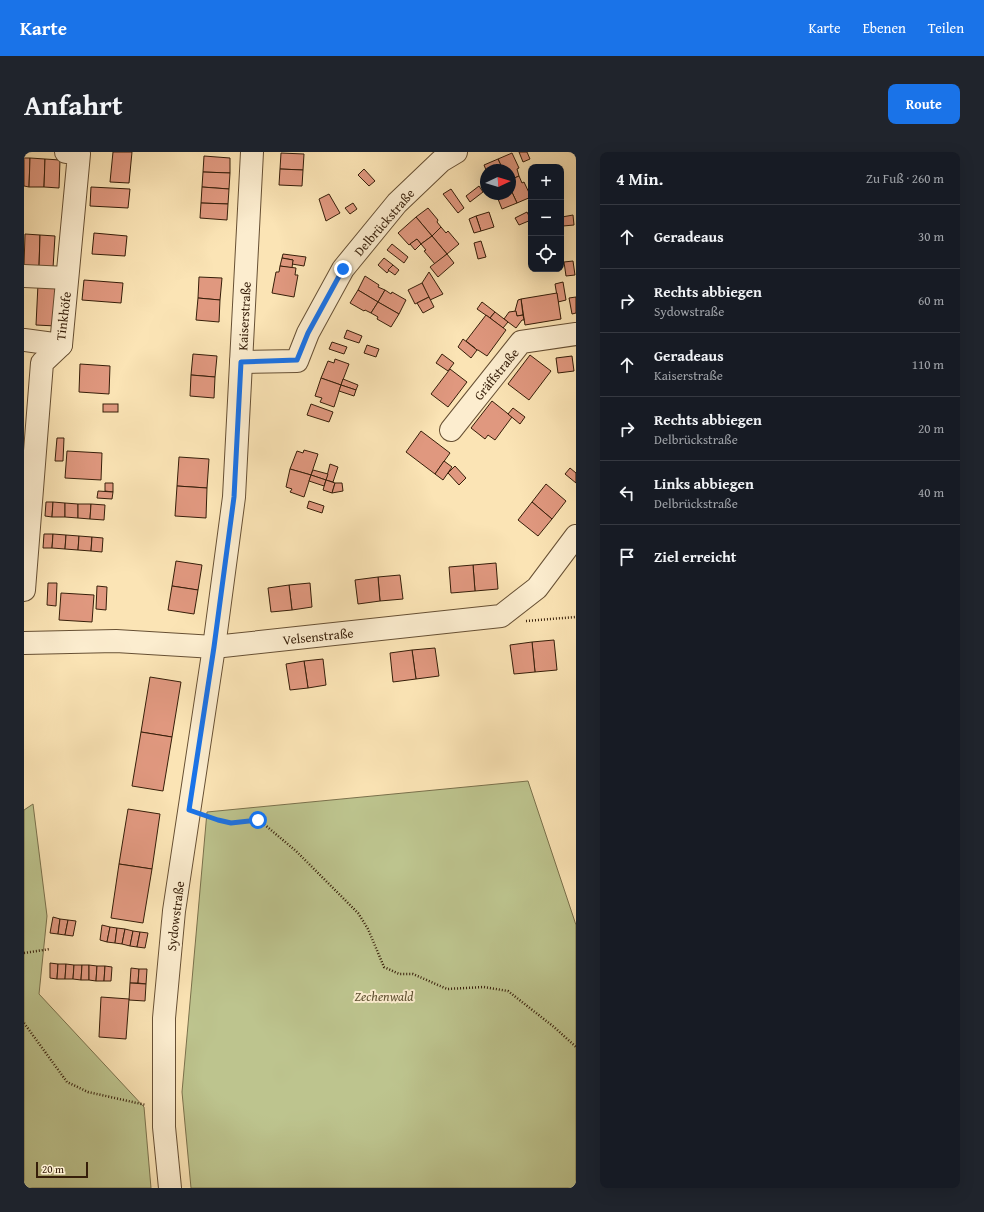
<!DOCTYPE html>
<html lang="de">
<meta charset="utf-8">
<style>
:root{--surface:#171b24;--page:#20242c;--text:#f1f3f6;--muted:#9ea1a6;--line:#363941;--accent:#1a73e8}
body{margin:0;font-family:"Gentium Book Plus",serif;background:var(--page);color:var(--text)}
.controls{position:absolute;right:12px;top:12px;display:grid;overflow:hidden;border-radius:8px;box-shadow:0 4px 16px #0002}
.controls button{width:36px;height:36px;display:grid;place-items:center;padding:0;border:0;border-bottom:1px solid var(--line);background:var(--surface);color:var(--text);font:20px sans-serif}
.compass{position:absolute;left:456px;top:12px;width:36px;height:36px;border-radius:50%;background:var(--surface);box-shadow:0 4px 16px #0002;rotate:86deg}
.scale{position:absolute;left:12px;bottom:10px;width:52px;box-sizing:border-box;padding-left:4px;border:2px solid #361e09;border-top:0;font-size:11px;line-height:14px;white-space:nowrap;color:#361e09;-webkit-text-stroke:3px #fcedcf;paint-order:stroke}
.stop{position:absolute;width:12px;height:12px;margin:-9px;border:3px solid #1a73e8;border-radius:50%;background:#fff}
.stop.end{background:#1a73e8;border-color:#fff;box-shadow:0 1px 4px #0008}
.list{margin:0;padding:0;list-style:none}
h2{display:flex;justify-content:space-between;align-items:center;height:52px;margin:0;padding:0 16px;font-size:17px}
h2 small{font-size:13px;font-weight:400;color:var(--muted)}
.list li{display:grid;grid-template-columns:26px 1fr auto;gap:12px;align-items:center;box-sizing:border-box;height:64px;padding:0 16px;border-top:1px solid var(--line)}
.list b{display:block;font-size:15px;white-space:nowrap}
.list p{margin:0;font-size:13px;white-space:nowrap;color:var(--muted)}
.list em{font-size:13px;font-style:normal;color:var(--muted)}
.icon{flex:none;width:22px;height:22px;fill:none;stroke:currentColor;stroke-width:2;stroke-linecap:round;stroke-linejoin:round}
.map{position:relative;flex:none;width:552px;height:1036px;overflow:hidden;border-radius:8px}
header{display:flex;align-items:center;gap:24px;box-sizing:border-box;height:56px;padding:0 20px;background:var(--accent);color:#fff}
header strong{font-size:19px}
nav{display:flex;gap:22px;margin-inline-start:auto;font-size:14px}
.intro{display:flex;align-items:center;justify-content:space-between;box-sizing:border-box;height:96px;padding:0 24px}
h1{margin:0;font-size:28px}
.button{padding:10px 18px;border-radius:8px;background:var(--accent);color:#fff;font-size:14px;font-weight:700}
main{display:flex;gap:24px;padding:0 24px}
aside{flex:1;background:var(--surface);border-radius:8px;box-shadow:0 4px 16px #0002}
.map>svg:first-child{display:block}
</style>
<header>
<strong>Karte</strong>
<nav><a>Karte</a><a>Ebenen</a><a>Teilen</a></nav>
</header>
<div class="intro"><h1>Anfahrt</h1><a class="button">Route</a></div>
<main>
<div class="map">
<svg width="552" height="1036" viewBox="0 0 552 1036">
<rect width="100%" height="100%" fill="#fbe4b5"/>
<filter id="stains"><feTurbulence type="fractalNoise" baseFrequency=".005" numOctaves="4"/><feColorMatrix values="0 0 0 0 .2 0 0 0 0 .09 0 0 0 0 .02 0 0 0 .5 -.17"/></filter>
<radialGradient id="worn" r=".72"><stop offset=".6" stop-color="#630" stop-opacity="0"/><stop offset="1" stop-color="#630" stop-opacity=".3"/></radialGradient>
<!-- green -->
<g fill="#bdc48e" stroke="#7a714c">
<path d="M504 629 552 773V1036H167L158 940 183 660Z"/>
<path d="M9 652 23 764 15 842 120 955 127 1036H0V658Z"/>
</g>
<!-- building -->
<g fill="#e0987f" stroke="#361e09">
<path d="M89 0H108L105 31 86 30Z"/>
<path d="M495 0H503L506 7 499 10Z"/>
<path d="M257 1 280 2 279 18 256 17Z"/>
<path d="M488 1 495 16 493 17 495 24 486 28V18H479L474 7Z"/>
<path d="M180 4 206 6V21L179 20Z"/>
<path d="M0 6H6L5 35 0 34Z"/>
<path d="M6 6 21 7 20 35H5Z"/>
<path d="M21 7 36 8 35 36 20 35Z"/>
<path d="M474 7 479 18H462L460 13Z"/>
<path d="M256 17 279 18 278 34 255 33Z"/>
<path d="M340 17 351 29 345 34 334 23Z"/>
<path d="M179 20 206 21 205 37 178 35Z"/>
<path d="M495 24 498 31 500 30 507 45 493 51 486 36V28Z"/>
<path d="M455 34 459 40 446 50 442 44Z"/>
<path d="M67 35 106 37 104 56 66 54Z"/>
<path d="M178 35 205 37 204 52 177 51Z"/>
<path d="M486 36 493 51 478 57 472 42H486Z"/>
<path d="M427 37 440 56 434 61 419 42Z"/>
<path d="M305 42 316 61 302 69 295 47Z"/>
<path d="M177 51 204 52 203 68 176 66Z"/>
<path d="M329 51 333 57 326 62 321 56Z"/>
<path d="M404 56 414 68 413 70 417 75 408 84 392 65Z"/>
<path d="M465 60 470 75 457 79 452 64Z"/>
<path d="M503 60 507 68 495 73 491 66Z"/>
<path d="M549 63 550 73 539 74 538 65Z"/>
<path d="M452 64 457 79 450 81 445 67Z"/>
<path d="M392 65 408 84 397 92 393 87 385 93 374 81Z"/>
<path d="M417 75 422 81 424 79 435 92 423 102 408 84Z"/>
<path d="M70 81 103 84 101 104 68 102Z"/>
<path d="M1 82 16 83 15 115 0 114Z"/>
<path d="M16 83 31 84 29 116 15 115Z"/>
<path d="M408 84 423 102 411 112 400 99 402 98 397 92Z"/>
<path d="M393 87 397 92 391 98 386 92Z"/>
<path d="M457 89 462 105 454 107 450 91Z"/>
<path d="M368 92 384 105 380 111 363 98Z"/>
<path d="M259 102 282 105 280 114 268 112 269 108 258 106Z"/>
<path d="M423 102 430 111 414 125 406 115Z"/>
<path d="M258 106 269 108 268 116 256 114Z"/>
<path d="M360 106 369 113 363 121 354 113Z"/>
<path d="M549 109 551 123 542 124 540 110Z"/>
<path d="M369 113 375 118 371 123 364 118Z"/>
<path d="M256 114 272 116 271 123H274L270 145 248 141 252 120H255Z"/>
<path d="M405 120 419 142 406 148 398 131Z"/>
<path d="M341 124 355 133 354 135 361 138 354 150 334 138Z"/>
<path d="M175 125 198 126 196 148 174 146Z"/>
<path d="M60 128 99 131 97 151 58 148Z"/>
<path d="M539 130 542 148 534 150 531 132Z"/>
<path d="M398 131 405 145 391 152 384 138Z"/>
<path d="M14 132 34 134 32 174 12 173Z"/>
<path d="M334 138 354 150 347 161 341 158 340 159 326 151Z"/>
<path d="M361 138 367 142 368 140 382 148 375 162 354 150Z"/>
<path d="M533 141 537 167 501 173 497 147Z"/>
<path d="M405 145 410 155 399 161 393 151Z"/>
<path d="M552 145V161L548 162 545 146Z"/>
<path d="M174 146 196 148 195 170 172 168Z"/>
<path d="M497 147 499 163 493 164 491 159 494 148Z"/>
<path d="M354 150 375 162 367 175 353 167 354 165 347 161Z"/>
<path d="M458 150 471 160 466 166 453 157Z"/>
<path d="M492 159 493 164 499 163 500 168H498L492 176 480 167 485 160Z"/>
<path d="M471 160 484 170 479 176 466 166Z"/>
<path d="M462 163 482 178 463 204 454 198H453L450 196H451L442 189Z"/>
<path d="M323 178 338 184 335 191 320 186Z"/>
<path d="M439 187 453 198 447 206 434 195Z"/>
<path d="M308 190 323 195 320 202 305 197Z"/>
<path d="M343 193 355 197 352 205 340 201Z"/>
<path d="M169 202 193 204 191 225 167 223Z"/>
<path d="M418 202 430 211 424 219 412 211Z"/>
<path d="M506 203 527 219 505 248 484 232Z"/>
<path d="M548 204 550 219 534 221 532 206Z"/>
<path d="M311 207 325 212 317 233 297 226 304 209 310 211Z"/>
<path d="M56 212 86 214 85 242 55 240Z"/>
<path d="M426 217 443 230 424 255 407 242Z"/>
<path d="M167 223 191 225 190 246 166 244Z"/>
<path d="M297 226 317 233 310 255 296 250 298 246 291 244Z"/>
<path d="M319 227 334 233 332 238 317 233Z"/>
<path d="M317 233 332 238 330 244 315 239Z"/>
<path d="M468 249 488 265 471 288 464 283 461 287 447 276Z"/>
<rect x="79" y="252" width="15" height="8"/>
<path d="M287 252 309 260 305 270 283 263Z"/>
<path d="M489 256 501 265 496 272 484 262Z"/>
<path d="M397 279 426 301 411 322 382 300Z"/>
<path d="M33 286H40L39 309H31Z"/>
<path d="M280 298 294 302 287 323 266 317 273 299 279 301Z"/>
<path d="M43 299 78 301 77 328 41 326Z"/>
<path d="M155 305 185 307 183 336 153 334Z"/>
<path d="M420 309 428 315 419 328 411 322Z"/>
<path d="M306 312 314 315 309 330 302 328Z"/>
<path d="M431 314 442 326 435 333 424 321Z"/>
<path d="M546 316 552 321V331L541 322Z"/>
<path d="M266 317 287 323 280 345 266 340 268 337 262 335Z"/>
<path d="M289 318 304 322 302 328 287 323Z"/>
<path d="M287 323 302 328 300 334 285 329Z"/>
<path d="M302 328 311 331 308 341 299 338Z"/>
<path d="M81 331H89V340L81 339Z"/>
<path d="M311 331H318L319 339 308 341Z"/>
<path d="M522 332 542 349 528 367 508 350Z"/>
<path d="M153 334 183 336 182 366 151 364Z"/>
<path d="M74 339 89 340 88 347 73 346Z"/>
<path d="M285 349 300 354 298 361 283 356Z"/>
<path d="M22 350H29L28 365 21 364Z"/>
<path d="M29 350 41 351V365H28Z"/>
<path d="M508 350 528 367 514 384 494 368Z"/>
<path d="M41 351 54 352V366L41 365Z"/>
<path d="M54 352H67L66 367 54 366Z"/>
<path d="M67 352 81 353 80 368 66 367Z"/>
<path d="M20 382H29L28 396H19Z"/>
<path d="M29 382 42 383 41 397 28 396Z"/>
<path d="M42 383 55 384 54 398 41 397Z"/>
<path d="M55 384 68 385 67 399 54 398Z"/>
<path d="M68 385 79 386 78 400 67 399Z"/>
<path d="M152 409 178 413 174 438 148 434Z"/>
<path d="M472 411 474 437 451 439 449 413Z"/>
<path d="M449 413 451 439 427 441 425 415Z"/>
<path d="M376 423 379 447 356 449 354 425Z"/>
<path d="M354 425 356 449 334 452 331 428Z"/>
<path d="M24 431H33L32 454 23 453Z"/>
<path d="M286 431 288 455 268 458 265 433Z"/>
<path d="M265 433 268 458 247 460 244 436Z"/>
<path d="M73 434 83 435 82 458 72 457Z"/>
<path d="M148 434 174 438 170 462 144 458Z"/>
<path d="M37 441 70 443 68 470 35 468Z"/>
<path d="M530 488 533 518 511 520 508 490Z"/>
<path d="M508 490 511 520 490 522 486 493Z"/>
<path d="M411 496 415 524 392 527 388 498Z"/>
<path d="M388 498 392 527 369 530 366 501Z"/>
<path d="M299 507 302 533 284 536 280 509Z"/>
<path d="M280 509 284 536 266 538 262 512Z"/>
<path d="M126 525 157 530 148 585 117 580Z"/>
<path d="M117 580 148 585 139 639 108 634Z"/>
<path d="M104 657 136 662 128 717 95 712Z"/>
<path d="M95 712 128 717 119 771 87 766Z"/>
<path d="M29 765 36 767 34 782 26 781Z"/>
<path d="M36 767 44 768 41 783 34 782Z"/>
<path d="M44 768 52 769 49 784 41 783Z"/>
<path d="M78 773 86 775 83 790 76 788Z"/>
<path d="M86 775 93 776 91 791 83 790Z"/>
<path d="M93 776 101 777 98 792 91 791Z"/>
<path d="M101 777 109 779 106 794 98 792Z"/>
<path d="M109 779 116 780 113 795 106 794Z"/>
<path d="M116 780 124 781 121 796 113 795Z"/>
<path d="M26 811 34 812 33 827 26 826Z"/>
<path d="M34 812H42L41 827H33Z"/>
<path d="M42 812 50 813 49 827H41Z"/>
<path d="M50 813H58L57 828 49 827Z"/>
<path d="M58 813H65V828H57Z"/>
<path d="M65 813 73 814 72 829 65 828Z"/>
<path d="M73 814H81L80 829H72Z"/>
<path d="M81 814 88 815 87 829H80Z"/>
<path d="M107 816 115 817 114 831H106Z"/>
<path d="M115 817H123L122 832 114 831Z"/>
<path d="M106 831 122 832 121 849 105 848Z"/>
<path d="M77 845 105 847 102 887 75 885Z"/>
</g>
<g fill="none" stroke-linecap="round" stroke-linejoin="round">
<defs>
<g id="minor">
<path d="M0 124 43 126"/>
<path d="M0 188 37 193"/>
<path d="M217 210 273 209 284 181 319 117 373 51 417 9 432 0"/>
<path d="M427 278 497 190 552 182"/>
<path d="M0 438 18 211 37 193 55 2 42 0"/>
<path d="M0 491 92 489 190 495 477 464 513 436 552 384"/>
<path d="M146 1036 140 975V866L150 759 190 495 210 345 228 0"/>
</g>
</defs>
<!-- minor casing -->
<use href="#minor" stroke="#675034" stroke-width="24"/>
<!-- path -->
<g stroke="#361e09" stroke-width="2.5" stroke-dasharray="1 2" stroke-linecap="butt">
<path d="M502 469 552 465"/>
<path d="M183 664 207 671 235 668 272 699 334 761 344 777 360 815 375 822H389L423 837 460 835 484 839 530 875 552 895"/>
<path d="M0 801 26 797"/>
<path d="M0 871 43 930 64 940 122 953"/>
</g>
<!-- minor -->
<use href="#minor" stroke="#fcedcf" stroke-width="22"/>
</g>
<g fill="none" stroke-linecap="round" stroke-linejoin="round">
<!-- route -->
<path stroke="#1a73e8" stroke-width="5" d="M234 668 207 671 194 668 165 658 190 495 210 345 217 210 273 208 284 181 319 117"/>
</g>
<g text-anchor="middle" stroke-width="4" stroke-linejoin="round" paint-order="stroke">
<!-- street labels -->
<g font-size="13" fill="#361e09" stroke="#fcedcf">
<text transform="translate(360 70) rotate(-49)" y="5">Delbrückstraße</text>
<text transform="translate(39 164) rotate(-83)" y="5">Tinkhöfe</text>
<text transform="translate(220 164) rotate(-87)" y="5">Kaiserstraße</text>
<text transform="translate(472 222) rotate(-51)" y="5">Gräffstraße</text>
<text transform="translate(294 484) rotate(-6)" y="5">Velsenstraße</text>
<text transform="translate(151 764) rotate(-83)" y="5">Sydowstraße</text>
</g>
<!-- park labels -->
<g font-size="13" font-style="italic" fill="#5e5031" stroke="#fcedcf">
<text x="360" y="849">Zechenwald</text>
</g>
</g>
<rect width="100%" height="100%" filter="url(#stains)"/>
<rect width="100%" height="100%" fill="url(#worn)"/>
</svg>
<div class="controls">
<button>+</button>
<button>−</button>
<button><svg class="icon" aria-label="locate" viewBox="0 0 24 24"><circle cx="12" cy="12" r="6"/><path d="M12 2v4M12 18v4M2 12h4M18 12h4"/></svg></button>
</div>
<svg class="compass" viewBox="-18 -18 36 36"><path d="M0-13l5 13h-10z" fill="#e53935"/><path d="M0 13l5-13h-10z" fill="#9ea1a6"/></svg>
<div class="scale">20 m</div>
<div class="stop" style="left:234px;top:668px"></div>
<div class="stop end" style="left:319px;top:117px"></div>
</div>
<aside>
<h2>4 Min.<small>Zu Fuß · 260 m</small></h2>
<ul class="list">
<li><svg class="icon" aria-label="ahead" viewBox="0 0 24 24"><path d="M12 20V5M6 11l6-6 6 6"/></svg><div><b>Geradeaus</b></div><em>30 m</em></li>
<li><svg class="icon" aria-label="right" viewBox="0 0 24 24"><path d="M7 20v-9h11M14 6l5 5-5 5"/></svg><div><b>Rechts abbiegen</b><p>Sydowstraße</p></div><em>60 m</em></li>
<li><svg class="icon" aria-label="ahead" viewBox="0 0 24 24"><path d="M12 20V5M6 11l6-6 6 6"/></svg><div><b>Geradeaus</b><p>Kaiserstraße</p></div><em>110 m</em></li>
<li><svg class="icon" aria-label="right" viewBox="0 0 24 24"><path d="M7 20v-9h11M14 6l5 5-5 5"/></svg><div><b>Rechts abbiegen</b><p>Delbrückstraße</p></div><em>20 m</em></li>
<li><svg class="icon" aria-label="left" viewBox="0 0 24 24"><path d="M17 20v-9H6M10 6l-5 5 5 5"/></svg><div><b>Links abbiegen</b><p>Delbrückstraße</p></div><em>40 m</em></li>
<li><svg class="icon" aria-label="arrive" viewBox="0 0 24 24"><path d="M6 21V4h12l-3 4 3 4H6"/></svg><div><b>Ziel erreicht</b></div></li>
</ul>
</aside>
</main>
